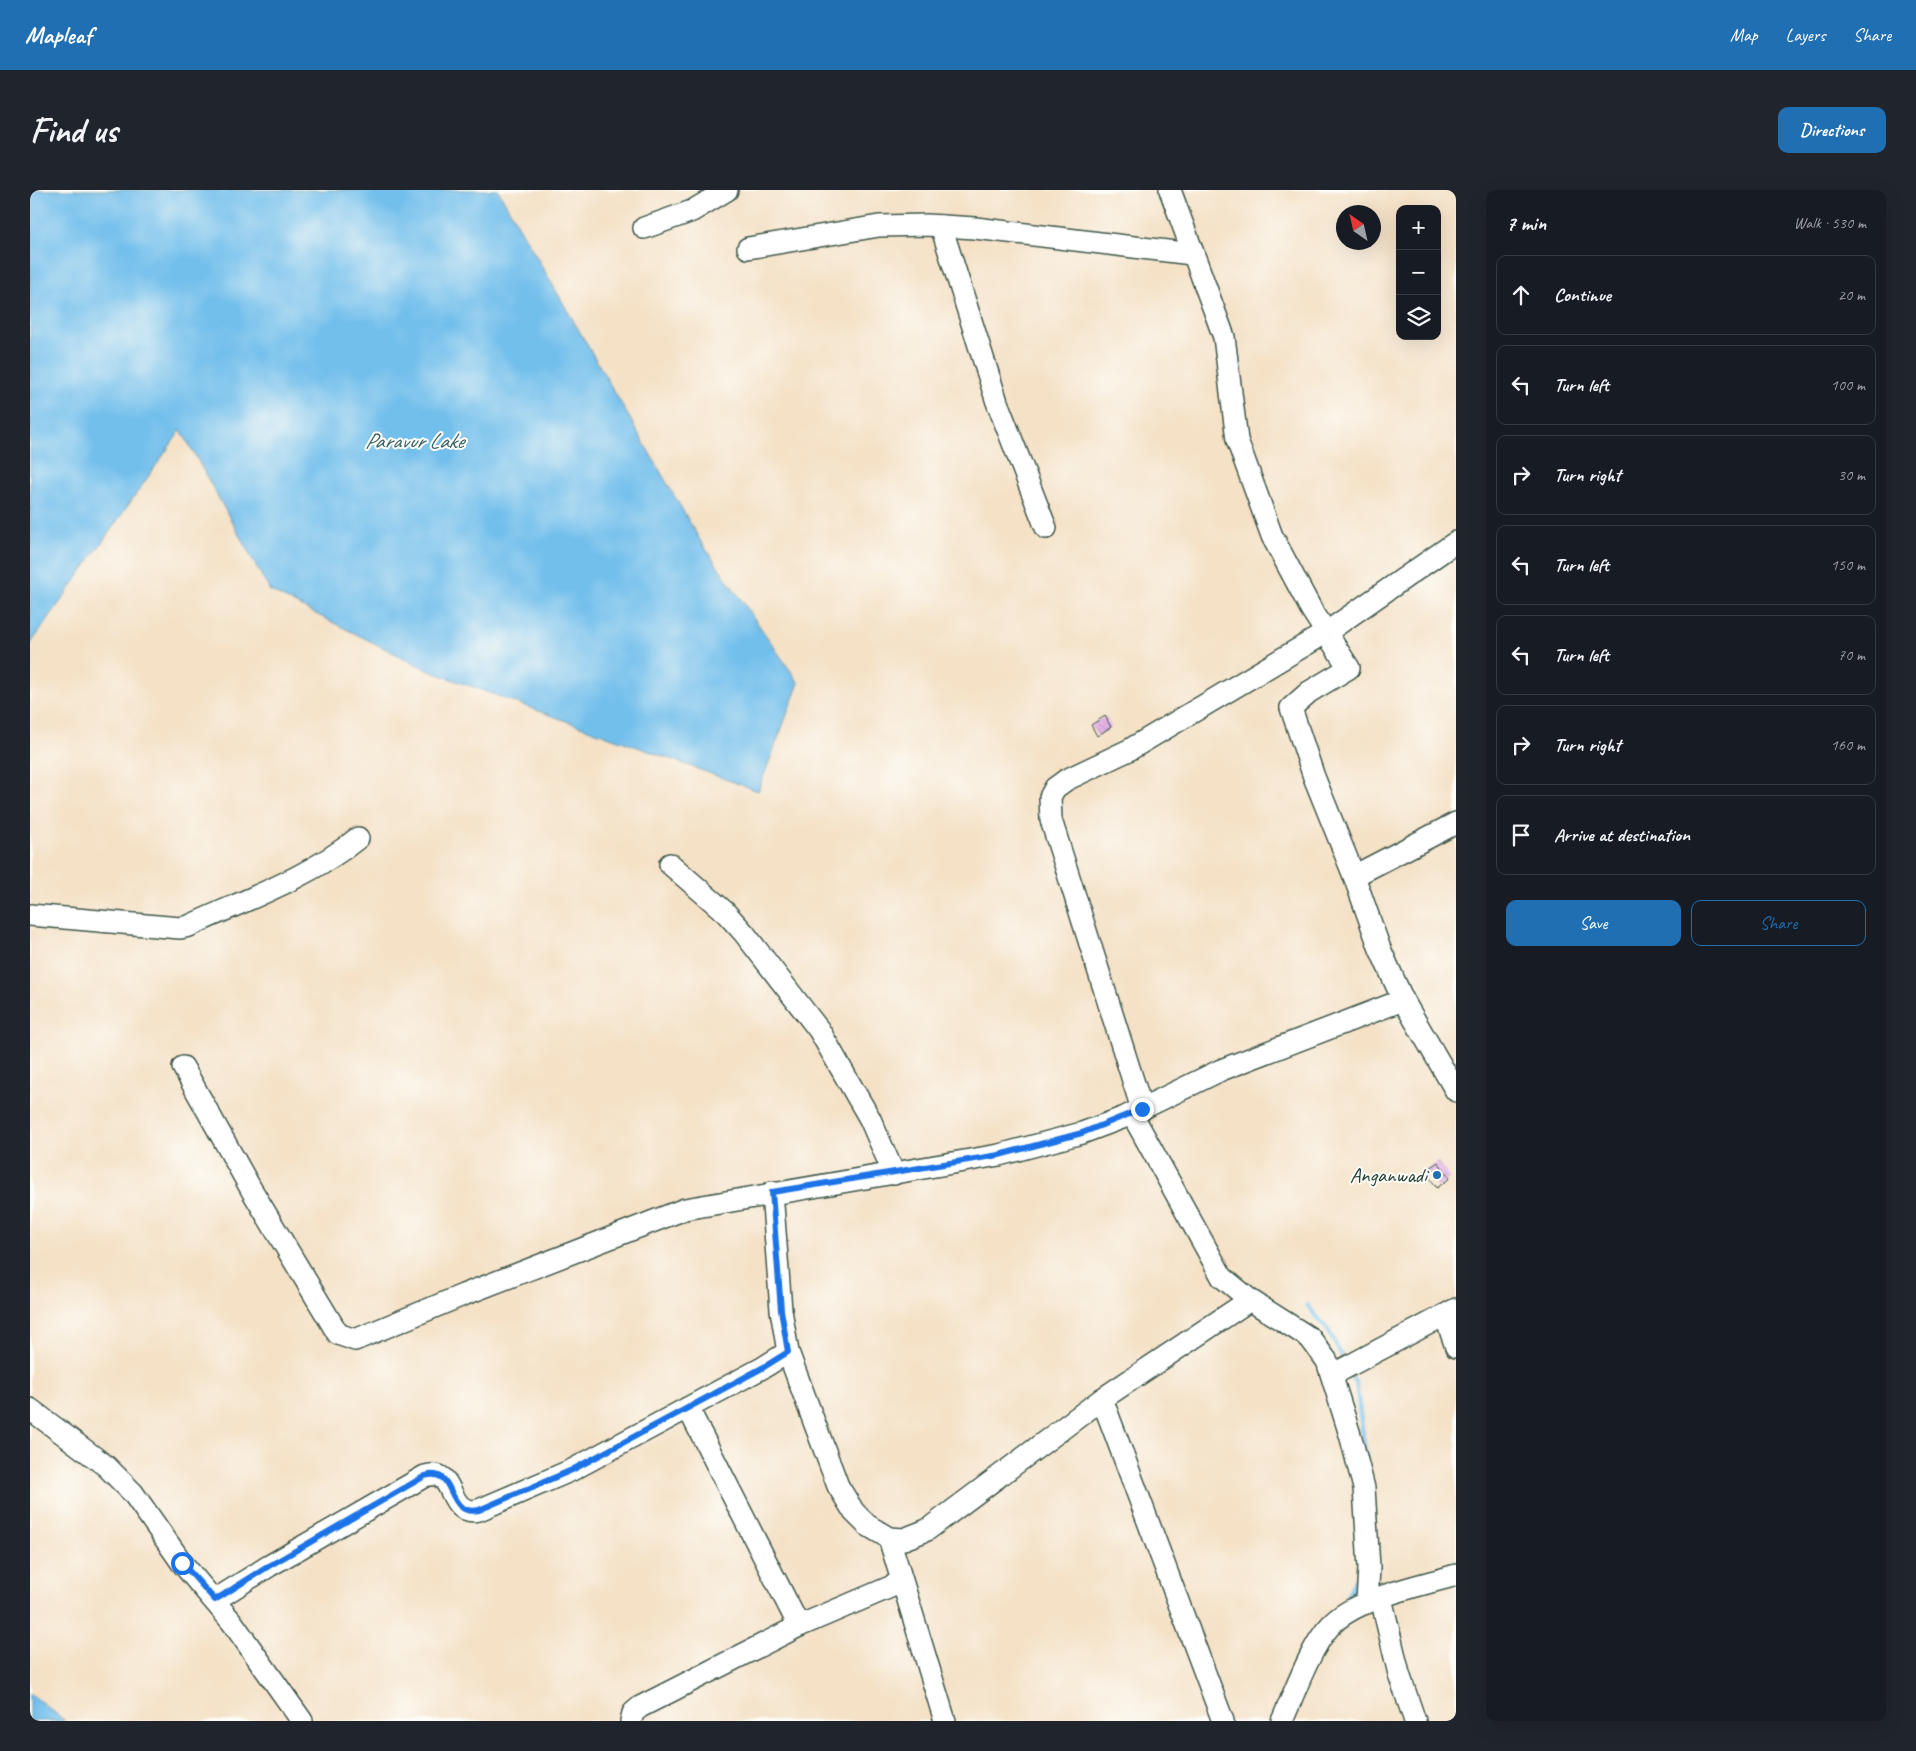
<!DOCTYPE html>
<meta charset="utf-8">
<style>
:root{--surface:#171b24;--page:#20242c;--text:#f1f3f6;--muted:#9ea1a6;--line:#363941;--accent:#1f6fb2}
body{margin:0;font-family:Caveat,sans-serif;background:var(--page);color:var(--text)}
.controls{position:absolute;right:15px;top:15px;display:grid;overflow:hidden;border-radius:10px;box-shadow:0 5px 20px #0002}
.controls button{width:45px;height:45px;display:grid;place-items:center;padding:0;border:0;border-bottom:1px solid var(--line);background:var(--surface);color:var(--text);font:25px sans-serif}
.compass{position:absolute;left:1306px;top:15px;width:45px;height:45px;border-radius:50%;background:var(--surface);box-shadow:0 5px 20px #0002;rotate:326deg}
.stop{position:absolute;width:15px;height:15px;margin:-11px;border:4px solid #1a73e8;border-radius:50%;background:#fff}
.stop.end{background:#1a73e8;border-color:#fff;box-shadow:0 1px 5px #0008}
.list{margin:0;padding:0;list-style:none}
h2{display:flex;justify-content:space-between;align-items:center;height:65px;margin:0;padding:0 20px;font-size:21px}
h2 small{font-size:16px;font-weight:400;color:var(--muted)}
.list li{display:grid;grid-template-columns:32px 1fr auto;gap:15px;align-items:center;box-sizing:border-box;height:80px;margin:0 10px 10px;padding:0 10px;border:1px solid var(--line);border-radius:10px}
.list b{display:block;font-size:19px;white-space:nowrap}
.list em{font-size:16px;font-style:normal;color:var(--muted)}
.actions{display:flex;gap:10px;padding:15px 20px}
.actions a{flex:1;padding:11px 0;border:1px solid var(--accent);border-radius:10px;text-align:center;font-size:18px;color:var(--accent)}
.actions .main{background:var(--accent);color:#fff}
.icon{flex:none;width:28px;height:28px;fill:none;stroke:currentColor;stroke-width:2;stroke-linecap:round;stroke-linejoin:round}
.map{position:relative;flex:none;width:1426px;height:1531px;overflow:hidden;border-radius:10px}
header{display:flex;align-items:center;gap:30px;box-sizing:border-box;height:70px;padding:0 25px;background:var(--accent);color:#fff}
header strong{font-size:24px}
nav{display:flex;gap:28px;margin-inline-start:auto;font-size:18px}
.intro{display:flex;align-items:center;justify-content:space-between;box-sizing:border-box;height:120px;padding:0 30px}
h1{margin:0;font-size:35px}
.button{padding:12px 22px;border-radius:10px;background:var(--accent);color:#fff;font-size:18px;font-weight:700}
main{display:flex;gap:30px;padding:0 30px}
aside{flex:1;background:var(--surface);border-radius:10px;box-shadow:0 5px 20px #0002}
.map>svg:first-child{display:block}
</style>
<header>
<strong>Mapleaf</strong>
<nav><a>Map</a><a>Layers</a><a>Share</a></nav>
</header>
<div class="intro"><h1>Find us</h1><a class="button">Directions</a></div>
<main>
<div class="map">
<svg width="1426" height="1531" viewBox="0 0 1426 1531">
<defs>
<pattern id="building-back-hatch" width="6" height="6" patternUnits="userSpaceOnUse" patternTransform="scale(1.25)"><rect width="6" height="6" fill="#e4ace8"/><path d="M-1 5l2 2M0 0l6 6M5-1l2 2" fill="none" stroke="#b88dbd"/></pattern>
</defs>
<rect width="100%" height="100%" fill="#fdfcf7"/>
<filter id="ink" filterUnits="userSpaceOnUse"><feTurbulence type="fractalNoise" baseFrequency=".02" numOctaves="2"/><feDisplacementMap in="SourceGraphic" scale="10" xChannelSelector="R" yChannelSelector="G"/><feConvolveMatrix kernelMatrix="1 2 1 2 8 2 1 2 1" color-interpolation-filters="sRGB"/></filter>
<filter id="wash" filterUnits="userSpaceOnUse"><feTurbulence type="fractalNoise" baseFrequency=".0096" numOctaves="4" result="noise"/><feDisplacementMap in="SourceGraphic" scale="20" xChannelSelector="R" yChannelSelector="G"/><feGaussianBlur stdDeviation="1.12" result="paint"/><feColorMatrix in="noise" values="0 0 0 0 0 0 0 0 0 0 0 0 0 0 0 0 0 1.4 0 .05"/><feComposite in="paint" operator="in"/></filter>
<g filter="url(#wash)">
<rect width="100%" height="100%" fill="#f4e1c6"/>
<!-- water -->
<g fill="#73bfec" stroke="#497e90">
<path d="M0 0H468L671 352 769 493 728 601 402 482 240 401 151 240 0 455Z"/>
<path d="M0 1503 35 1531H0Z"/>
</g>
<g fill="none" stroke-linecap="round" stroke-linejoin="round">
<!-- stream -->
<g stroke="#73bfec" stroke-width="4.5">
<path d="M1277 1115 1298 1140 1311 1165"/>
<path d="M1323 1188 1326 1193 1336 1269"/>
<path d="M1318 1405 1328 1384"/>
</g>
</g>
<g id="blocks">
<!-- building -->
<g fill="url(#building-back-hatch)">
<path d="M1075 526 1081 537 1067 546 1061 535Z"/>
<path d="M1408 972 1420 988 1407 998 1395 981Z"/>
</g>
</g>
</g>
<g filter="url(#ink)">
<use href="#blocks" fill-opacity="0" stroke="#3f564a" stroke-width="1"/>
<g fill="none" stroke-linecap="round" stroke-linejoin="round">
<defs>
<g id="minor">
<path d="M1140 0 1194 147 1207 250 1242 346 1281 419 1319 478 1279 502 1261 518 1284 587 1324 686 1350 759 1373 810 1426 901"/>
<path d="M911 36 967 212 1016 338"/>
<path d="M614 38 662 21 697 0"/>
<path d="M718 58 849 36 897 35 945 38 1162 64"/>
<path d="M640 674 695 722 714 743 789 840 840 929 864 984"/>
<path d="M1324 686 1426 633"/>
<path d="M0 725 150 738 159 736C215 710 280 687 328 648"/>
<path d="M153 877 221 999 308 1144 325 1150 433 1105 655 1019 969 965 1052 943 1095 927 1191 880 1373 810"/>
<path d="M1112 919 1021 630 1020 607 1025 598 1036 590 1099 560 1297 442 1426 352"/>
<path d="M1102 924 1192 1087 1220 1110 1280 1148 1297 1171 1321 1248 1334 1298 1339 1377 1337 1413"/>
<path d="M742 1002 751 1120 758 1162 808 1296 824 1322 837 1335 859 1348 874 1349 897 1340 1072 1209 1220 1110"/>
<path d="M1415 1125 1426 1157"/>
<path d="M1302 1185 1426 1119"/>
<path d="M1072 1209 1193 1531"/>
<path d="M658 1218 769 1436"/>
<path d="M0 1219 76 1276 103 1303 152 1373 202 1432 272 1531"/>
<path d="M859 1348 915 1531"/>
<path d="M1351 1408 1369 1484 1385 1531"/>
<path d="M185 1410 239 1376 395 1286C428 1276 414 1327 449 1320L542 1280 734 1177 758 1162"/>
<path d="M601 1531 603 1523 610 1517 769 1436 872 1392"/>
<path d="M1252 1531C1264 1504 1281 1456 1300 1436 1325 1408 1390 1396 1426 1385"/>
</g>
</defs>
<!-- minor casing -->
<use href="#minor" stroke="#3f564a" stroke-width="24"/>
<!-- minor -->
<use href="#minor" stroke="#fff" stroke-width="21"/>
</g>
</g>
<g fill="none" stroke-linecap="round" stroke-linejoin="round" filter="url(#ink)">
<!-- route -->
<path stroke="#1a73e8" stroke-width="6" d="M152 1373 185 1410 239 1376 395 1286C428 1276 414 1327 449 1320L542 1280 734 1177 758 1162 751 1120 742 1002 969 965 1052 943 1112 919"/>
</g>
<!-- markers -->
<circle fill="#1f6fb2" stroke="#fdfcf7" stroke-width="2" cx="1407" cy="985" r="5"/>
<g text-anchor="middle" stroke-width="4" stroke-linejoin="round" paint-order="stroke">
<!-- poi labels -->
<g font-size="21" fill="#1f3d34" stroke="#fdfcf7" text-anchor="end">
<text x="1397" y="992">Anganwadi</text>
</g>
<!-- water labels -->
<g font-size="22" font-style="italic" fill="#345e62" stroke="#fdfcf7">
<text x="384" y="258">Paravur Lake</text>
</g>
</g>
</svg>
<div class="controls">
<button>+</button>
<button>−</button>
<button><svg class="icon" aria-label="layers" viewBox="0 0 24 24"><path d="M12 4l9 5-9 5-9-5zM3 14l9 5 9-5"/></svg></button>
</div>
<svg class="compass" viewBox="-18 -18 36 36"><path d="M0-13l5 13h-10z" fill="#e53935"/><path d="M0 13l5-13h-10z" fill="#9ea1a6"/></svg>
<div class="stop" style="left:152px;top:1373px"></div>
<div class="stop end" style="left:1112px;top:919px"></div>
</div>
<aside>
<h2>7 min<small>Walk · 530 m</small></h2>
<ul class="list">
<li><svg class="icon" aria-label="ahead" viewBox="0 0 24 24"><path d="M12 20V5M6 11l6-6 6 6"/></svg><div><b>Continue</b></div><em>20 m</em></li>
<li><svg class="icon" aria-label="left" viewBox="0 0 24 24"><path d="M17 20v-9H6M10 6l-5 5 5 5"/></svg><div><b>Turn left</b></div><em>100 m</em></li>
<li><svg class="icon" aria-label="right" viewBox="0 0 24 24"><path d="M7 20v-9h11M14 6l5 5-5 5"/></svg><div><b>Turn right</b></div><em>30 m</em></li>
<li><svg class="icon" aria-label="left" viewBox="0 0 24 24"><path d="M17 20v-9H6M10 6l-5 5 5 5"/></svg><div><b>Turn left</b></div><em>150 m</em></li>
<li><svg class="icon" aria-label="left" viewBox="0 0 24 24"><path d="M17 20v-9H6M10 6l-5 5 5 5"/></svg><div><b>Turn left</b></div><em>70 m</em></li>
<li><svg class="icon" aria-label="right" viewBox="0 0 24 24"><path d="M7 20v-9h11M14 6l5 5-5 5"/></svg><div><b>Turn right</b></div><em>160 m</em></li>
<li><svg class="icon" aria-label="arrive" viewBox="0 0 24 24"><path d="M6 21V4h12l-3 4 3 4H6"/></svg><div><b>Arrive at destination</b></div></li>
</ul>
<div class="actions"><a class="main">Save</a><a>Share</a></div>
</aside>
</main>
